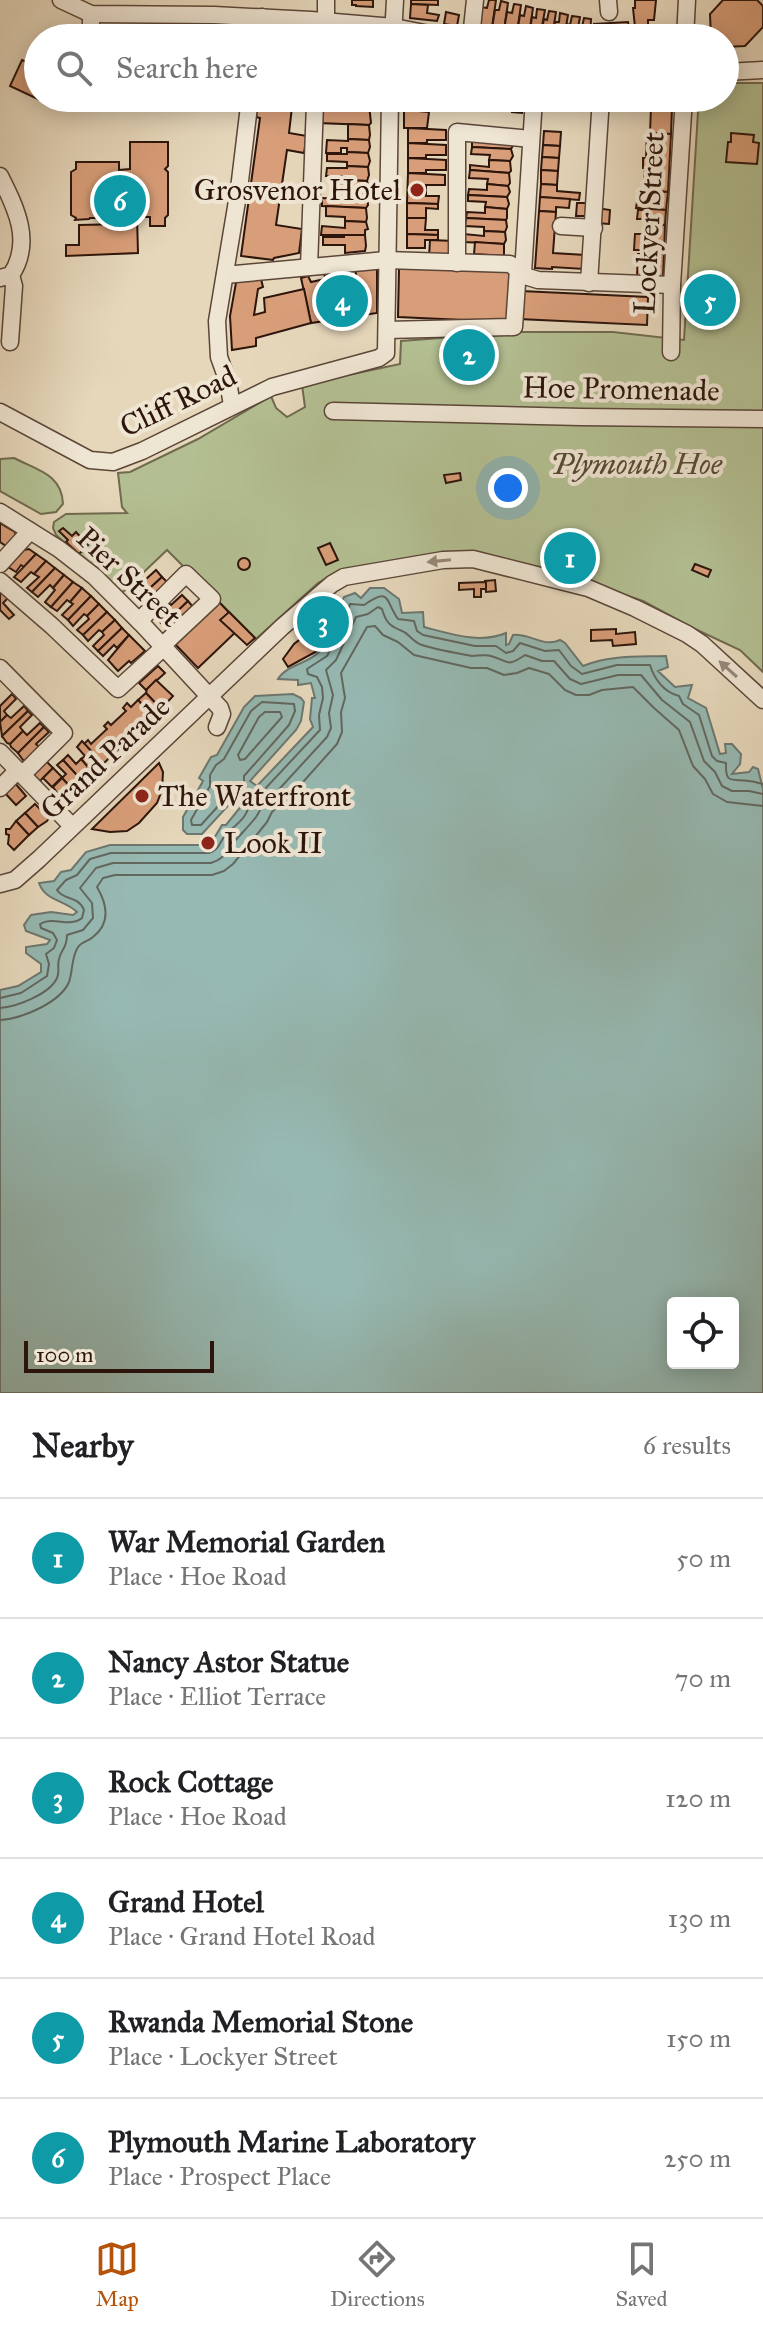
<!DOCTYPE html>
<meta charset="utf-8">
<style>
:root{--surface:#fff;--page:#f6f6f6;--text:#202124;--muted:#757577;--line:#e0e0e0;--accent:#b45309}
body{margin:0;font-family:"IM FELL Great Primer",serif;background:var(--page);color:var(--text)}
.controls{position:absolute;right:24px;bottom:24px;display:grid;overflow:hidden;border-radius:8px;box-shadow:0 4px 20px #0003}
.controls button{width:72px;height:72px;display:grid;place-items:center;padding:0;border:0;border-bottom:2px solid var(--line);background:var(--surface);color:var(--text);font:40px sans-serif}
.scale{position:absolute;left:24px;bottom:20px;width:190px;box-sizing:border-box;padding-left:8px;border:4px solid #2d150c;border-top:0;font-size:22px;line-height:28px;white-space:nowrap;color:#2d150c;-webkit-text-stroke:6px #efe5d3;paint-order:stroke}
.you{position:absolute;left:508px;top:488px;width:28px;height:28px;margin:-20px;border:6px solid #fff;border-radius:50%;background:#1a73e8;box-shadow:0 0 0 12px #1a73e833}
.badge{display:grid;place-items:center;width:52px;height:52px;border-radius:50%;background:var(--accent);color:#fff;font-size:26px;font-weight:700}
.pin{position:absolute;translate:-50% -50%;border:4px solid #fff;box-shadow:0 2px 8px #0006}
.list{margin:0;padding:0;list-style:none}
h2{display:flex;justify-content:space-between;align-items:center;height:104px;margin:0;padding:0 32px;font-size:34px}
h2 small{font-size:26px;font-weight:400;color:var(--muted)}
.list li{display:grid;grid-template-columns:52px 1fr auto;gap:24px;align-items:center;box-sizing:border-box;height:120px;padding:0 32px;border-top:2px solid var(--line)}
.list b{display:block;font-size:30px;white-space:nowrap}
.list p{margin:0;font-size:26px;white-space:nowrap;color:var(--muted)}
.list em{font-size:26px;font-style:normal;color:var(--muted)}
.icon{flex:none;width:44px;height:44px;fill:none;stroke:currentColor;stroke-width:2;stroke-linecap:round;stroke-linejoin:round}
.map{position:relative;flex:none;width:763px;height:1393px;overflow:hidden}
.search{position:absolute;background:var(--surface);box-shadow:0 4px 20px #0003;left:24px;right:24px;top:24px;height:88px;display:flex;align-items:center;gap:20px;box-sizing:border-box;padding:0 28px;border-radius:44px;color:var(--muted);font-size:30px}
.sheet{height:824px;background:var(--surface)}
nav{display:flex;justify-content:space-around;align-items:center;box-sizing:border-box;height:112px;border-top:2px solid var(--line);background:var(--surface);font-size:22px;color:var(--muted)}
nav a{display:grid;justify-items:center;gap:4px}
nav .on{color:var(--accent)}
.map>svg:first-child{display:block}
</style>
<div class="map">
<svg width="763" height="1393" viewBox="0 0 763 1393">
<rect width="100%" height="100%" fill="#e6d7bb"/>
<filter id="stains"><feTurbulence type="fractalNoise" baseFrequency=".0025" numOctaves="4"/><feColorMatrix values="0 0 0 0 .2 0 0 0 0 .09 0 0 0 0 .02 0 0 0 .5 -.17"/></filter>
<radialGradient id="worn" r=".72"><stop offset=".6" stop-color="#630" stop-opacity="0"/><stop offset="1" stop-color="#630" stop-opacity=".3"/></radialGradient>
<!-- green -->
<g fill="#b3bf92" stroke="#706a4f" stroke-width="2">
<path d="M727 83H763V672L740 650 693 628 643 601 545 569 380 564 339 571 318 583 256 639 167 550 122 593 56 535 53 528 54 522 66 514 127 513 122 507 118 473 130 472 198 439 271 396 276 408 287 417 305 407 302 385 400 364 401 341 520 332H613L684 340 698 112 712 98H725V86Z"/>
<path d="M14 458C37 470 62 474 63 504L56 512 41 514 0 491V459Z"/>
</g>
<!-- water -->
<path fill="#96b9b2" stroke="#6c7770" stroke-width="2" fill-rule="evenodd" d="M370 588H384L399 599 402 613 423 612 424 627C451 634 480 644 506 633V645L509 644 513 635C530 633 543 648 560 640L565 643 583 666C609 655 638 657 666 656L668 667 658 671 675 687 692 685 688 698 706 708 720 754 726 753 725 744H732L741 754 740 764 732 774 749 772 753 767 758 769 763 789V1393H0V990L18 986 41 972V964L26 953V947L47 944 50 940 26 931 24 925 31 915 51 912 73 915 77 912C65 900 45 901 39 883L54 881 61 872 71 870 86 852 110 845H210L222 825H226L243 804 235 798 202 834H187L183 830V817L203 781 199 778 211 757 217 755 244 707 255 696 293 694 301 698 304 702 301 721 296 730 250 781 257 786 313 727 310 719 312 698H315L311 683 298 685V680L278 679C287 664 309 664 320 651 332 637 338 614 344 597L355 593 361 598ZM673 1303H733V1363H673Z"/>
<g fill="none" stroke-linecap="round" stroke-linejoin="round">
<!-- shore -->
<g stroke="#62675f" stroke-width="2">
<path d="M262 702 294 704 295 711 289 725 244 776V790L230 793 201 825H192L191 820 210 786V775L216 765 224 759 251 711Z"/>
<path d="M265 712H280L282 717 245 759 240 760 238 755 259 717Z"/>
<path d="M0 998 21 993 47 976 49 964 46 954 54 948 57 940 53 933 41 928 40 924C54 916 70 928 82 918L84 910C78 895 64 901 57 890L66 880 77 875 90 859 111 853H209C221 849 219 841 227 833 240 822 251 814 250 795L263 791 320 730 319 715 323 698 322 687 317 677 308 674 307 669 327 656 340 632 350 604 364 605C391 586 385 601 398 619L414 621 417 631 423 635 475 646H496L506 653 513 651 520 643 545 651 559 650 571 666 582 674 617 665H650C654 678 663 692 679 696L683 704 699 715 712 756 717 761 726 763C725 786 733 778 749 781 754 781 758 783 763 784"/>
<path d="M0 1008C16 1007 50 994 57 978 60 972 57 965 59 959 61 949 67 949 67 935L83 930 93 918 92 903 80 888 96 868 113 863H211C225 859 226 851 234 842 241 834 249 826 256 817 263 807 259 806 271 798L327 737 331 728 329 713 333 695 326 670 336 660 356 617 368 614 378 607 382 609C386 623 390 626 402 631 410 634 412 642 422 645 438 650 455 653 472 656 477 656 485 654 491 656 509 661 506 668 525 655L542 661H554L570 679 581 684 618 675H641L662 700 690 722 704 761 715 772 722 786 732 791H749L763 794"/>
<path d="M0 1020C21 1019 60 1003 69 982 73 971 71 958 78 947 81 942 89 941 93 937 111 923 107 904 97 887L103 878 115 875H212L224 871 233 864 267 822 272 812 303 782 337 744 342 732 341 712 345 698 341 673 367 627 375 626 383 635 398 642 414 655 471 668H487L504 675 517 673 529 668 549 674 565 690 576 695H589L602 690 633 687 654 708 679 730 693 766 705 779 713 794 727 802 763 806"/>
</g>
</g>
<!-- building -->
<g fill="#d89e79" stroke="#2d150c" stroke-width="2">
<path d="M352 0H373V7L356 6V5H352Z"/>
<path d="M411 0H438V5L411 4Z"/>
<path d="M489 0H496L492 28 477 25 480 7 487 8Z"/>
<path d="M635 0H656L654 20H648V38H595L594 24 628 22 629 27H635L633 8H635Z"/>
<path d="M723 0H757L763 6V27L745 46 725 47V38H711L710 14Z"/>
<path d="M501 1 508 3 504 30 492 28 495 10H499Z"/>
<path d="M411 4 428 5 427 13 439 15 437 21 410 18Z"/>
<path d="M514 4 521 5 517 33 504 30 507 12 512 13Z"/>
<path d="M526 6 533 8 529 35 517 33 520 15 524 16Z"/>
<path d="M537 9 545 10 540 37 529 35 532 17 536 18Z"/>
<path d="M549 11 556 12 552 38 540 37 544 19 547 20Z"/>
<path d="M446 12 459 15 457 26 444 24Z"/>
<path d="M560 13 568 15 564 38H552L555 22H559Z"/>
<path d="M572 16 580 17 576 38H564L567 24 570 25Z"/>
<path d="M584 18 591 19 590 38H576L578 26 582 27Z"/>
<path d="M22 60 38 67V98H46L44 102 10 86Z"/>
<path d="M345 98H369L371 103 369 105 345 103Z"/>
<path d="M408 98H419V111L429 112 427 128H404V106H407Z"/>
<path d="M513 98H520L523 101 522 113 512 112Z"/>
<path d="M642 98H673L672 108 651 107V101H642Z"/>
<path d="M258 102 292 107 289 133 307 136 304 153 287 150 276 225 302 229 299 253 274 258 273 260 241 256 260 118 256 117Z"/>
<path d="M343 103 369 105 371 123 369 125 318 123 320 105 343 106Z"/>
<path d="M651 107 672 108 671 134 650 133Z"/>
<path d="M348 124 369 125 370 135 369 140 348 139Z"/>
<path d="M408 128 446 130V140H427V143H408Z"/>
<path d="M544 131 561 132 560 146 543 145Z"/>
<path d="M647 133 671 134 668 192 644 190 645 168H643V158H646Z"/>
<path d="M731 133 754 135 753 142 759 143 757 164 726 162 728 142H731Z"/>
<path d="M348 139 369 140 370 147 368 153 347 152V148H341V153H326L327 140 348 141Z"/>
<path d="M472 141 514 144 511 149 472 147Z"/>
<path d="M130 142H168V166L165 169 168 172V215L165 218V226H150V217H143L141 214 137 217 138 253 66 256V245H79V225L124 224 125 218H90L89 219 75 220 76 218 71 215V172L76 169V162H119V170L130 169Z"/>
<path d="M408 143 446 145V155H426V158H408Z"/>
<path d="M543 145 560 146 559 158 542 157Z"/>
<path d="M472 147 511 149 513 156 510 161 489 160 490 155 471 154Z"/>
<path d="M347 152 368 153 370 161 368 167 347 166V162L327 161V154H347Z"/>
<path d="M542 157 559 158 558 171 541 170Z"/>
<path d="M408 158 446 160V170H426V173H408Z"/>
<path d="M489 160 510 161 511 171 509 173 470 170V165L489 167Z"/>
<path d="M347 166 368 167 369 175 367 181 346 180 347 176H326L327 168H347Z"/>
<path d="M470 170 509 173 510 183 508 186 487 184 488 179 469 178Z"/>
<path d="M541 170 558 171 557 185 541 184Z"/>
<path d="M408 173 445 175V185H426V196H439L438 204 407 203Z"/>
<path d="M346 180 367 181 369 188 367 194H346V189H332L333 181 346 182Z"/>
<path d="M487 184 508 186 510 192 507 197 468 195 469 189 487 190Z"/>
<path d="M541 184 557 185V191L580 193 579 200 540 197Z"/>
<path d="M650 191 668 192 666 210 636 208 637 202H650Z"/>
<path d="M346 194H367L368 205 366 208 322 206V198L346 199Z"/>
<path d="M468 195 507 197 509 204 507 209 485 207 486 202 468 201Z"/>
<path d="M540 197 570 199 569 208 556 207V212L539 211Z"/>
<path d="M407 203 438 204V209L426 208V218H407Z"/>
<path d="M577 203H589L588 216H576Z"/>
<path d="M326 206 366 208 367 218 366 222 345 221V217L326 216Z"/>
<path d="M485 207 507 209V218L506 220 466 218 467 212 485 213Z"/>
<path d="M597 208 610 210 609 224 596 223Z"/>
<path d="M636 208 666 210 665 225 647 224V219H637L638 210H648Z"/>
<path d="M539 211 556 212 553 253 585 255 584 269 552 267V269L535 268Z"/>
<path d="M407 218H426L425 230H438V235L407 234Z"/>
<path d="M466 218 506 220 507 227 505 232 484 231V227L465 226Z"/>
<path d="M345 221 366 222 368 229 365 230V235H321L322 226 345 228Z"/>
<path d="M647 224 665 225 664 254H645V250H634L635 234H647Z"/>
<path d="M484 231 505 232 506 240 504 244 464 242V234L484 236Z"/>
<path d="M407 234 438 235V240H425V248H407Z"/>
<path d="M344 235H365L366 246 365 251 345 253V245H323V237H344Z"/>
<path d="M430 240 454 241V257H429Z"/>
<path d="M475 242 504 244V254L503 256 474 254Z"/>
<path d="M638 254H664L663 277 637 276Z"/>
<path d="M402 265 513 270 508 322 398 317 399 269Z"/>
<path d="M355 266 377 268V313L311 323 301 278 308 276 311 282 325 279 324 269 342 267 344 285 357 284Z"/>
<path d="M260 275 263 287 258 289 254 315 265 312 264 298 304 289 311 323 256 338V346L232 350 230 316 237 277Z"/>
<path d="M521 291 648 297 647 325 519 319Z"/>
<path d="M460 473 461 480 446 483 444 475Z"/>
<path d="M0 523 15 532 16 537 6 546 0 542Z"/>
<path d="M63 528 72 536 76 532 88 545 79 554 66 542 68 540 59 531Z"/>
<path d="M330 543 338 560 326 565 318 548Z"/>
<path d="M29 549 36 554 24 567 21 565 16 572 8 567 24 550Z"/>
<path d="M36 554 46 561 34 574 31 572 21 582 14 577Z"/>
<circle cx="244" cy="564" r="6"/>
<path d="M46 561 55 568 32 592 27 588 39 577 34 574Z"/>
<path d="M695 564 711 570 708 577 692 570Z"/>
<path d="M55 568 64 575 53 588 50 585 38 597 32 592Z"/>
<path d="M156 570 162 577 137 600 129 591 143 578 145 580Z"/>
<path d="M64 575 73 582 51 607 45 602 55 590 53 588Z"/>
<path d="M162 577 168 583 145 609 137 600Z"/>
<path d="M495 580 496 591 486 592 485 581Z"/>
<path d="M73 582 82 588 70 602 67 600 57 611 51 607Z"/>
<path d="M486 582V589H481V597H474V589L459 590V583Z"/>
<path d="M82 588 91 596 68 620 62 615 73 604 70 602Z"/>
<path d="M0 590 9 597 3 603 14 615 9 619 0 610Z"/>
<path d="M182 595 188 601 163 625 154 616 169 603 171 605Z"/>
<path d="M91 596 99 604 87 616 84 614 73 626 68 620Z"/>
<path d="M188 601 194 608 171 634 163 625Z"/>
<path d="M219 602 242 626 198 668 175 644Z"/>
<path d="M99 604 107 612 83 635 77 630 89 619 87 616Z"/>
<path d="M107 612 115 620 102 632 99 630 88 641 83 635Z"/>
<path d="M229 612 255 638 247 645 220 620Z"/>
<path d="M326 612 334 617 330 627 323 628 319 631 313 624Z"/>
<path d="M115 620 122 628 98 651 93 646 104 635 102 632Z"/>
<path d="M122 628 129 635 117 648 114 645 103 656 98 651Z"/>
<path d="M313 629 323 638 319 650 288 667 283 659 294 644Z"/>
<path d="M616 629V634L635 632 636 644 613 646 612 640 591 641V630Z"/>
<path d="M129 635 145 651 131 663 129 661 118 671 108 660Z"/>
<path d="M158 666 165 673 146 690 139 683Z"/>
<path d="M156 680 173 696 161 709 146 693 147 689Z"/>
<path d="M146 693 161 709 153 716 138 700Z"/>
<path d="M12 694 16 699 4 711 7 715 0 722V706Z"/>
<path d="M138 700 153 716 103 764 84 744 88 740 91 744 107 729 104 726 108 722 111 725 126 711 123 708 127 703 131 707Z"/>
<path d="M24 706 28 711 2 736 0 722 7 715 11 718Z"/>
<path d="M28 711 32 715 20 727 23 731 10 744 7 743 2 736Z"/>
<path d="M40 723 44 727 18 753 11 747 10 744 23 731 27 735Z"/>
<path d="M44 727 49 732 36 744 40 748 26 761 23 760 18 753Z"/>
<path d="M82 741 103 764 93 773 81 759 85 756 77 747Z"/>
<path d="M68 755 76 764 81 759 93 773 84 783 63 760Z"/>
<path d="M45 760 53 768 40 781 31 773Z"/>
<path d="M63 760 84 783 74 791 62 778 66 774 57 765Z"/>
<path d="M159 763 163 772 162 790 157 803 139 823 127 831 110 832 92 829Z"/>
<path d="M53 768 62 777 52 787 43 778Z"/>
<path d="M62 778 75 792 67 801H63L53 787Z"/>
<path d="M15 783 26 796 16 805 4 792Z"/>
<path d="M35 804 49 818 47 821 38 827 25 813Z"/>
<path d="M25 813 38 827 29 835 16 821Z"/>
<path d="M16 821 29 835 14 850 8 844 9 835 6 834V829H10Z"/>
</g>
<g fill="none" stroke-linecap="round" stroke-linejoin="round">
<defs>
<g id="minor">
<path d="M61 0 91 14 214 15 311 20 394 27 450 38"/>
<path d="M608 0 609 12"/>
<path d="M326 21V0"/>
<path d="M393 36 395 0"/>
<path d="M88 38 91 30V14"/>
<path d="M259 38 262 17"/>
<path d="M471 38 475 0"/>
<path d="M685 38 687 0"/>
<path d="M725 72 763 70"/>
<path d="M250 99 315 103 309 267"/>
<path d="M0 176C16 208 33 242 11 275L0 278"/>
<path d="M561 226 594 228"/>
<path d="M457 263V132L531 139"/>
<path d="M523 273 534 98"/>
<path d="M225 275 386 260 510 264 528 277 538 280 672 285"/>
<path d="M589 283 601 98"/>
<path d="M387 330 514 327 518 269"/>
<path d="M10 342 14 286 11 275"/>
<path d="M671 352 672 285 684 98"/>
<path d="M232 405 228 382 219 357 217 321 239 189 250 98"/>
<path d="M333 411 581 417 763 419"/>
<path d="M0 412 90 460 113 462 142 451 272 387 379 358 386 353 390 98"/>
<path d="M0 512 59 549 95 577 143 625 220 708 222 714 217 727"/>
<path d="M0 564 30 531"/>
<path d="M0 581 52 626 118 689 164 647"/>
<path d="M139 621 186 574 212 599 163 645"/>
<path d="M0 668 64 733 22 775"/>
<path d="M0 752 72 826"/>
<path d="M0 788 18 770"/>
<path d="M0 884 15 880 39 859 282 627 332 584 344 577 443 560 473 559 588 588 635 608 687 634 702 644 763 700"/>
</g>
</defs>
<!-- minor casing -->
<use href="#minor" stroke="#5b4638" stroke-width="19"/>
<!-- minor -->
<use href="#minor" stroke="#efe5d3" stroke-width="16"/>
</g>
<!-- one-way arrows -->
<defs><path id="oneway-solid" d="M-6-.8H1V-3.2L6.5 0L1 3.2V.8H-6Z" transform="scale(2)"/></defs>
<g fill="#988779">
<use href="#oneway-solid" transform="translate(439 561) rotate(174)"/>
<use href="#oneway-solid" transform="translate(728 669) rotate(-138)"/>
</g>
<!-- markers -->
<g fill="#8f2418" stroke="#efe5d3" stroke-width="3">
<circle cx="417" cy="190" r="8"/>
<circle cx="142" cy="796" r="8"/>
<circle cx="208" cy="843" r="8"/>
</g>
<g text-anchor="middle" stroke-width="8" stroke-linejoin="round" paint-order="stroke">
<!-- poi labels -->
<g font-size="30" fill="#2d150c" stroke="#efe5d3" text-anchor="start">
<text x="401" y="200" text-anchor="end">Grosvenor Hotel</text>
<text x="158" y="806">The Waterfront</text>
<text x="224" y="853">Look II</text>
</g>
<!-- street labels -->
<g font-size="30" fill="#2d150c" stroke="#efe5d3">
<text transform="translate(649 223) rotate(-87)" y="10">Lockyer Street</text>
<text transform="translate(621 389) rotate(1)" y="10">Hoe Promenade</text>
<text transform="translate(178 401) rotate(-26)" y="10">Cliff Road</text>
<text transform="translate(129 577) rotate(43)" y="10">Pier Street</text>
<text transform="translate(105 758) rotate(-43)" y="10">Grand Parade</text>
</g>
<!-- park labels -->
<g font-size="30" font-style="italic" fill="#554834" stroke="#efe5d3">
<text x="636" y="474">Plymouth Hoe</text>
</g>
</g>
<rect width="100%" height="100%" filter="url(#stains)"/>
<rect width="100%" height="100%" fill="url(#worn)"/>
</svg>
<div class="controls">
<button><svg class="icon" aria-label="locate" viewBox="0 0 24 24"><circle cx="12" cy="12" r="6"/><path d="M12 2v4M12 18v4M2 12h4M18 12h4"/></svg></button>
</div>
<div class="scale">100 m</div>
<div class="you"></div>
<div class="pin badge" style="left:570px;top:558px;background:#0f9aa8">1</div>
<div class="pin badge" style="left:469px;top:355px;background:#0f9aa8">2</div>
<div class="pin badge" style="left:323px;top:622px;background:#0f9aa8">3</div>
<div class="pin badge" style="left:342px;top:301px;background:#0f9aa8">4</div>
<div class="pin badge" style="left:710px;top:300px;background:#0f9aa8">5</div>
<div class="pin badge" style="left:120px;top:201px;background:#0f9aa8">6</div>
<div class="search"><svg class="icon" aria-label="search" viewBox="0 0 24 24"><circle cx="10" cy="10" r="6"/><path d="M15 15l6 6"/></svg>Search here</div>
</div>
<section class="sheet">
<h2>Nearby<small>6 results</small></h2>
<ul class="list">
<li><span class="badge" style="background:#0f9aa8">1</span><div><b>War Memorial Garden</b><p>Place · Hoe Road</p></div><em>50 m</em></li>
<li><span class="badge" style="background:#0f9aa8">2</span><div><b>Nancy Astor Statue</b><p>Place · Elliot Terrace</p></div><em>70 m</em></li>
<li><span class="badge" style="background:#0f9aa8">3</span><div><b>Rock Cottage</b><p>Place · Hoe Road</p></div><em>120 m</em></li>
<li><span class="badge" style="background:#0f9aa8">4</span><div><b>Grand Hotel</b><p>Place · Grand Hotel Road</p></div><em>130 m</em></li>
<li><span class="badge" style="background:#0f9aa8">5</span><div><b>Rwanda Memorial Stone</b><p>Place · Lockyer Street</p></div><em>150 m</em></li>
<li><span class="badge" style="background:#0f9aa8">6</span><div><b>Plymouth Marine Laboratory</b><p>Place · Prospect Place</p></div><em>250 m</em></li>
</ul>
</section>
<nav>
<a class="on"><svg class="icon" aria-label="map" viewBox="0 0 24 24"><path d="M3 6l6-2 6 2 6-2v14l-6 2-6-2-6 2zM9 4v14M15 6v14"/></svg>Map</a>
<a><svg class="icon" aria-label="directions" viewBox="0 0 24 24"><path d="M12 3l9 9-9 9-9-9zM9 14v-3h6M13 9l2 2-2 2"/></svg>Directions</a>
<a><svg class="icon" aria-label="saved" viewBox="0 0 24 24"><path d="M7 4h10v16l-5-4-5 4z"/></svg>Saved</a>
</nav>
